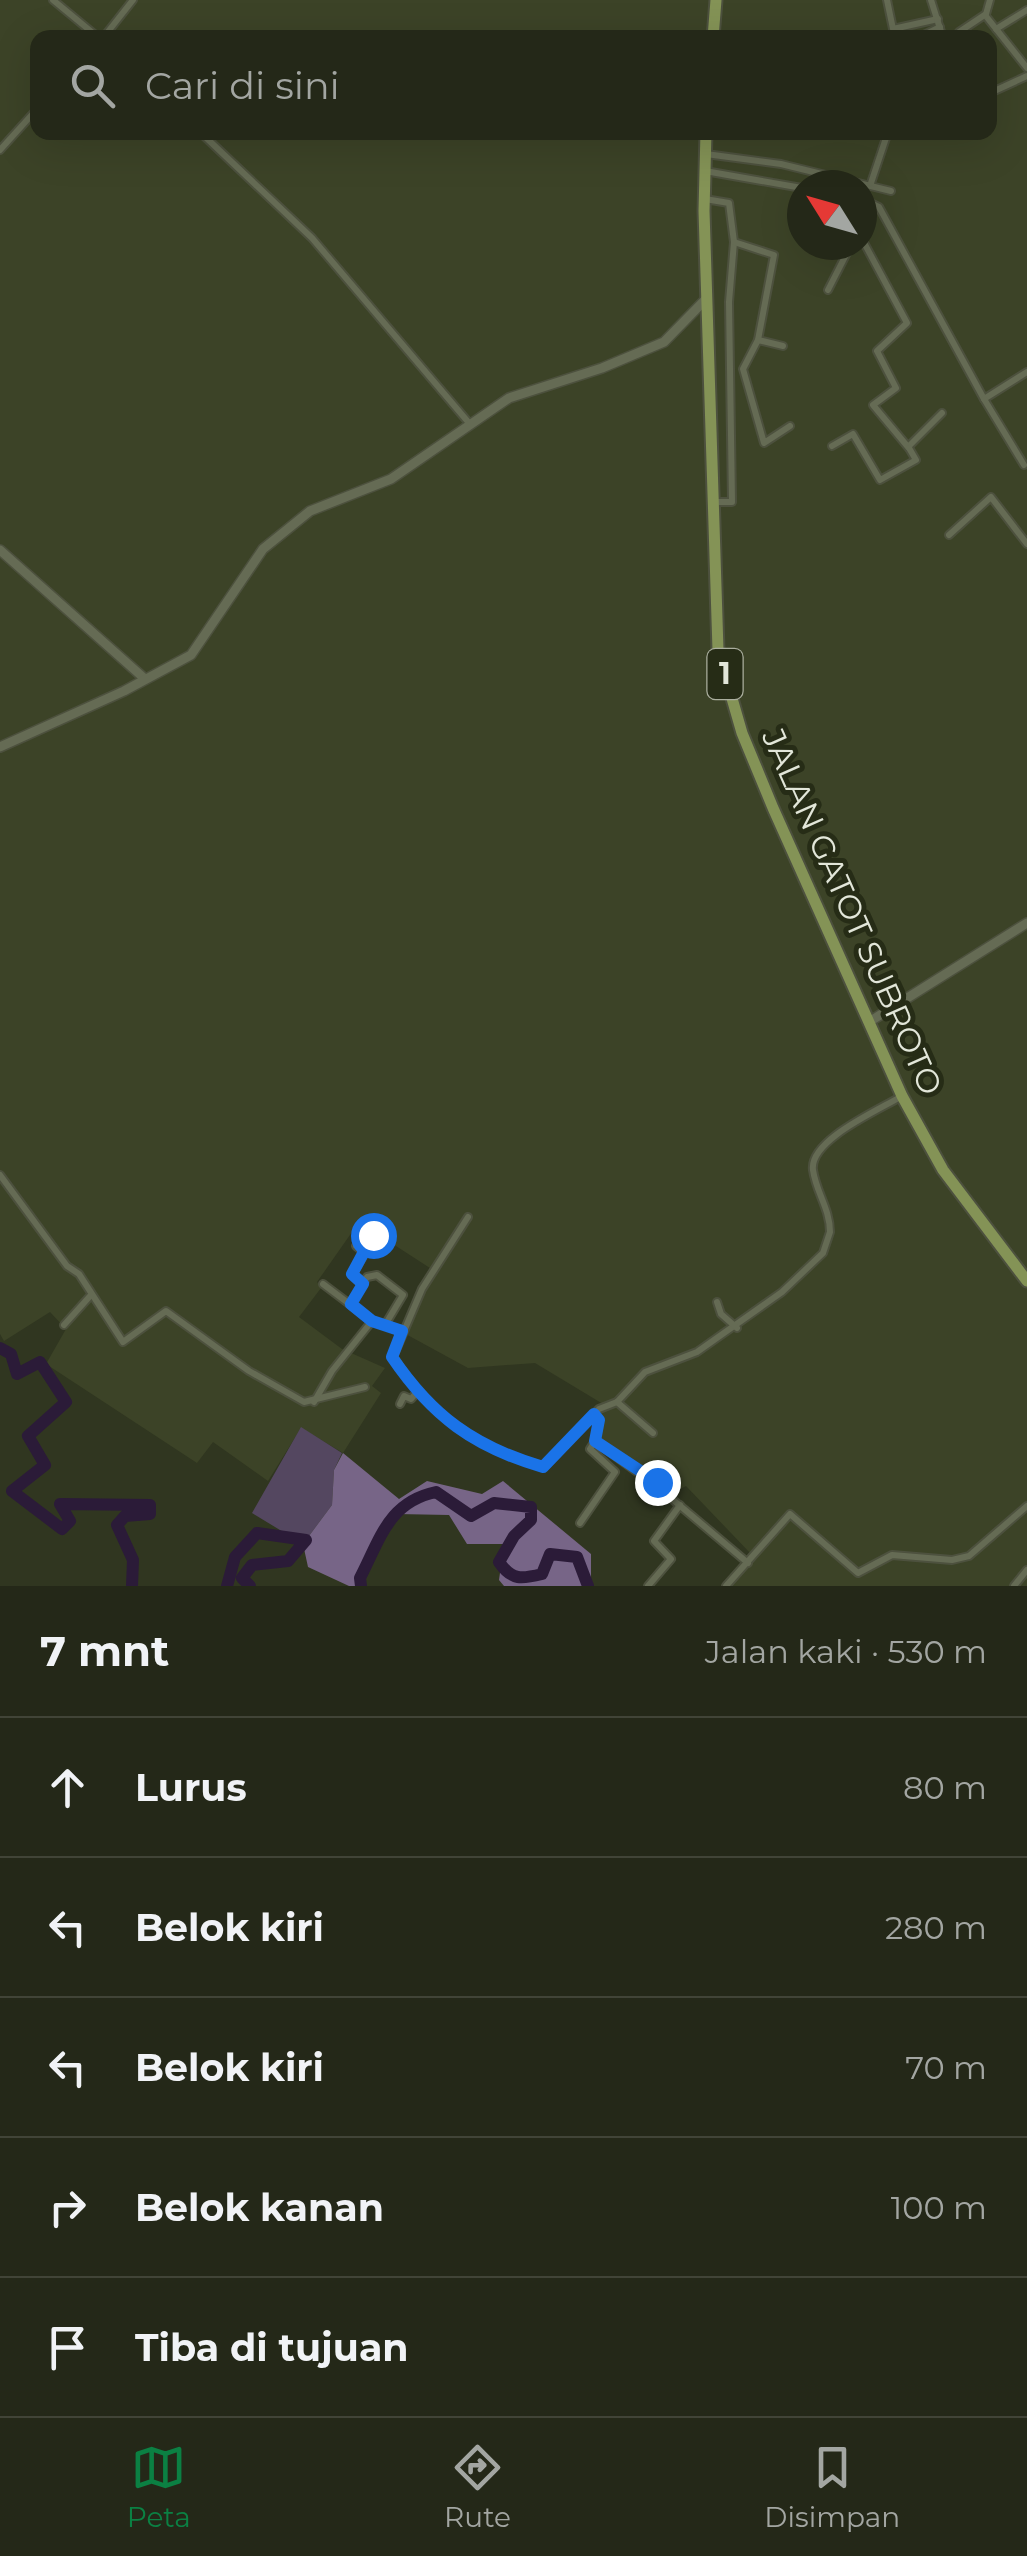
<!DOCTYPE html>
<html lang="id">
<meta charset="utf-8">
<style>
:root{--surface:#242818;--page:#303425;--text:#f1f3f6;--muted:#a3a6a2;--line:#414437;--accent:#0b8043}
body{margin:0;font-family:Montserrat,sans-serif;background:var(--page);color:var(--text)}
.compass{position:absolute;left:787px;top:170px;width:90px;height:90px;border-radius:50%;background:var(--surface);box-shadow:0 10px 40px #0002;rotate:307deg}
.stop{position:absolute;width:30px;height:30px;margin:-22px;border:8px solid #1a73e8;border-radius:50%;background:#fff}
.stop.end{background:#1a73e8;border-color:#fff;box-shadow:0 2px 10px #0008}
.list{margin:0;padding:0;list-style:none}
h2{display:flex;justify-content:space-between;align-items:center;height:130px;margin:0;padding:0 40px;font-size:42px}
h2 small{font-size:32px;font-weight:400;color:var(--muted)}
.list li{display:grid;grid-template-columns:65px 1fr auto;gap:30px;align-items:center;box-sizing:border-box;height:140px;padding:0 40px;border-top:2px solid var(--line)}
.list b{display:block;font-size:38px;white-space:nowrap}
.list em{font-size:32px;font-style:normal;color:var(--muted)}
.icon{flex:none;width:55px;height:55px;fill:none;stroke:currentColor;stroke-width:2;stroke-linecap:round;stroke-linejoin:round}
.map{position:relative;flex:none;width:1027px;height:1586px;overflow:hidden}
.search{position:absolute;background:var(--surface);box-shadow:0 10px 40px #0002;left:30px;right:30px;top:30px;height:110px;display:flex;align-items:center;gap:25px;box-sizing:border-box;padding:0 35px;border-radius:20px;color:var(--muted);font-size:38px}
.sheet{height:830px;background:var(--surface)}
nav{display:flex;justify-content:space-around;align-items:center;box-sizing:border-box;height:140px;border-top:2px solid var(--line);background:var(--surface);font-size:28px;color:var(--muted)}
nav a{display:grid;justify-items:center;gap:5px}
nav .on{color:var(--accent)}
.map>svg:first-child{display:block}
</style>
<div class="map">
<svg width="1027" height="1586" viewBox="0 0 1027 1586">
<rect width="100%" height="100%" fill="#303620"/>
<!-- built -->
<path fill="#3c4327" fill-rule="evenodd" d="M0 0H1027V1586H725L752 1555 686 1486 664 1497 595 1443 603 1404 535 1363 468 1368 402 1332 433 1270 359 1222 317 1282 321 1288 299 1317 342 1349 385 1368 372 1386 381 1393 343 1453 301 1428 268 1481 213 1442 197 1463 46 1364 66 1329 50 1312 4 1341 0 1334ZM38 38H990V132H38ZM802 185H862V245H802Z"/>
<!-- green -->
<path fill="#544760" d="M301 1427 342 1453 334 1470 332 1505 303 1544 252 1513Z"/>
<!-- forest -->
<path fill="#776587" d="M343 1453 399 1499 427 1481 482 1494 503 1481 591 1554V1586H504L499 1580 504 1544H467L449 1515 397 1514 360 1586H349L308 1567 303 1544 332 1505 334 1470Z"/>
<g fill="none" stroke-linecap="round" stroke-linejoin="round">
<!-- river -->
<g stroke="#2b1b38" stroke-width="12">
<path d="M0 1348 11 1354 17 1374 40 1362 66 1402 28 1436 45 1465 12 1491 62 1529 70 1521 60 1504 150 1505V1514L125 1516 117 1525 133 1560 132 1586"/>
<path d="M227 1586 235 1557 257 1533 306 1540 288 1561 252 1565 242 1578 250 1586"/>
<path d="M361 1586 360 1578C381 1537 389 1502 436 1492L471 1516 494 1503 531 1507V1520L514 1536 499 1562C512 1581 522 1579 542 1574L550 1554 577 1557 588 1586"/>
</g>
<defs>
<g id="minor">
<path d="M53 0 99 38"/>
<path d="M887 0 893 29 938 19"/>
<path d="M931 0 943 38"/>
<path d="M985 15 1027 68"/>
<path d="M996 29 1027 10"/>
<path d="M103 38 133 0"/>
<path d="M918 38 940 27"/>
<path d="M959 38V32L986 14 990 0"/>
<path d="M990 93 1027 76"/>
<path d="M200 132 312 238 469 423"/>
<path d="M0 150 38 108"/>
<path d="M706 154 781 164 891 191"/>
<path d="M705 171 802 188"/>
<path d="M871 183 888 132"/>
<path d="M705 199 729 203 734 242 729 302 732 502H715"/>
<path d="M862 199 879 207 984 399 1027 372"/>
<path d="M862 239 907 323 877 351 896 388 873 405 908 447 942 413"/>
<path d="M734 242 774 255 758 340 743 369 764 443 790 426"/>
<path d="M828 290 851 245"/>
<path d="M758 340 783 346"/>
<path d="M984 399 1024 465"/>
<path d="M832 446 853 434 880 480 916 460 909 448"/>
<path d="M949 535 991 497 1027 544"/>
<path d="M0 1175 67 1266 79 1274 123 1342 166 1311 249 1371 304 1402 365 1387"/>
<path d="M468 1217 422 1289 393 1357C429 1413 478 1451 544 1467L599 1409 617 1402 645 1372 697 1352 782 1292 823 1253 830 1232C830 1209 816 1192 813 1170 809 1140 879 1110 902 1096"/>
<path d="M356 1246 365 1253 352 1275 363 1284"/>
<path d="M363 1251 373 1235"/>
<path d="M323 1284 372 1321"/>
<path d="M717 1302 721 1314 737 1328"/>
<path d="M351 1304 367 1277 377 1275 403 1295 385 1325"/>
<path d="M64 1325 91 1295"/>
<path d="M314 1402 332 1371 372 1321 402 1331"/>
<path d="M617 1402 653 1433"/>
<path d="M400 1404 404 1396 411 1399 418 1391"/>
<path d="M595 1414 599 1421 595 1441 648 1480 660 1483 672 1499 748 1563"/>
<path d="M580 1523 615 1472 590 1449 595 1441"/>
<path d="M648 1586 671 1559 654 1541 680 1505"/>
<path d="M726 1586 790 1514 858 1573 892 1555 952 1560 969 1556 1027 1506"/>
<path d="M1014 1586 1027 1570"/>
</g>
<g id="tertiary">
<path d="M0 550 145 679"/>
<path d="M0 747 124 691 191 655 263 549 310 511 391 479 509 398 602 368 664 342 707 298"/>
<path d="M869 1022 1027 923"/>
</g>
<g id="trunk">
<path d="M713 38 716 0"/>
<path d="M706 132 704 211 718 650 742 733 773 808 902 1096 943 1170 1027 1281"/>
</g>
</defs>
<!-- minor casing -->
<use href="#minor" stroke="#4d513e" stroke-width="10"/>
<!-- tertiary casing -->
<use href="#tertiary" stroke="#4d513e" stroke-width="12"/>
<!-- trunk casing -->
<use href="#trunk" stroke="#4d513e" stroke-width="15"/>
<!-- minor -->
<use href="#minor" stroke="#656b54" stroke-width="6"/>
<!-- tertiary -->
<use href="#tertiary" stroke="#656b54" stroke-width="9"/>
<!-- trunk -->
<use href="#trunk" stroke="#849356" stroke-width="11"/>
</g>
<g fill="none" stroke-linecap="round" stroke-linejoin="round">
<!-- route -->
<path stroke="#1a73e8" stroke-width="12" d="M373 1235 352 1274 363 1284 351 1304 372 1321 402 1331 392 1357C432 1416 474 1447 543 1467L594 1414 599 1420 595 1441 657 1482"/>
</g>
<g text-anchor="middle" stroke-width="10" stroke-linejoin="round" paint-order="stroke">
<!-- shield labels -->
<rect fill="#262c16" stroke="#aaae9e" stroke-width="2.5" x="707.5" y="649" width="35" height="50" rx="8"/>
<g font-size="30" font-weight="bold" fill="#e2e6d9">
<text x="725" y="684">1</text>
</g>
<!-- street labels -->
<g font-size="32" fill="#e2e6d9" stroke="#262c16">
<text transform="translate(852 912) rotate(66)" y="11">JALAN GATOT SUBROTO</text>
</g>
</g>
</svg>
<svg class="compass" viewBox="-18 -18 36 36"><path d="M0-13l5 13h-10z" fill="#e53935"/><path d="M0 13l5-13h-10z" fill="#a3a6a2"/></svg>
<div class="stop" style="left:373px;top:1235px"></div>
<div class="stop end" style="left:657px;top:1482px"></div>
<div class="search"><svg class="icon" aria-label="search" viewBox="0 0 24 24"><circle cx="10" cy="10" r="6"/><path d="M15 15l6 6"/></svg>Cari di sini</div>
</div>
<section class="sheet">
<h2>7 mnt<small>Jalan kaki · 530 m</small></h2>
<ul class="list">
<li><svg class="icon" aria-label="ahead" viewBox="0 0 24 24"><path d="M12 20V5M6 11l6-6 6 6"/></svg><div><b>Lurus</b></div><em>80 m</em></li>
<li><svg class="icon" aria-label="left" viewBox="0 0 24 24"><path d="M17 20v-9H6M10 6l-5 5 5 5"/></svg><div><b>Belok kiri</b></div><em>280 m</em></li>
<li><svg class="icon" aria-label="left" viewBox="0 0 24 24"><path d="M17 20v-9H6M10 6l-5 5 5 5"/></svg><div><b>Belok kiri</b></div><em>70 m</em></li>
<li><svg class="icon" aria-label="right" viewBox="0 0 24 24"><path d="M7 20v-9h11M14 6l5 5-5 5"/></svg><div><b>Belok kanan</b></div><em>100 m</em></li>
<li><svg class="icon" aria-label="arrive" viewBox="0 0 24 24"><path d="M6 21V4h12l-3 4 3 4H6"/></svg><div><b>Tiba di tujuan</b></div></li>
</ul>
</section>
<nav>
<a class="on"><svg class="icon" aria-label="map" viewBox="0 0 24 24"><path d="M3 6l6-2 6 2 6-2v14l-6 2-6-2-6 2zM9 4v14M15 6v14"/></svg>Peta</a>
<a><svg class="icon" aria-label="directions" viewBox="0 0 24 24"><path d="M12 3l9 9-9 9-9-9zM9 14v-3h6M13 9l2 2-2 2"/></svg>Rute</a>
<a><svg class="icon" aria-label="saved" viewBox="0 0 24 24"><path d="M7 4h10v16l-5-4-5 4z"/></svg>Disimpan</a>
</nav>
